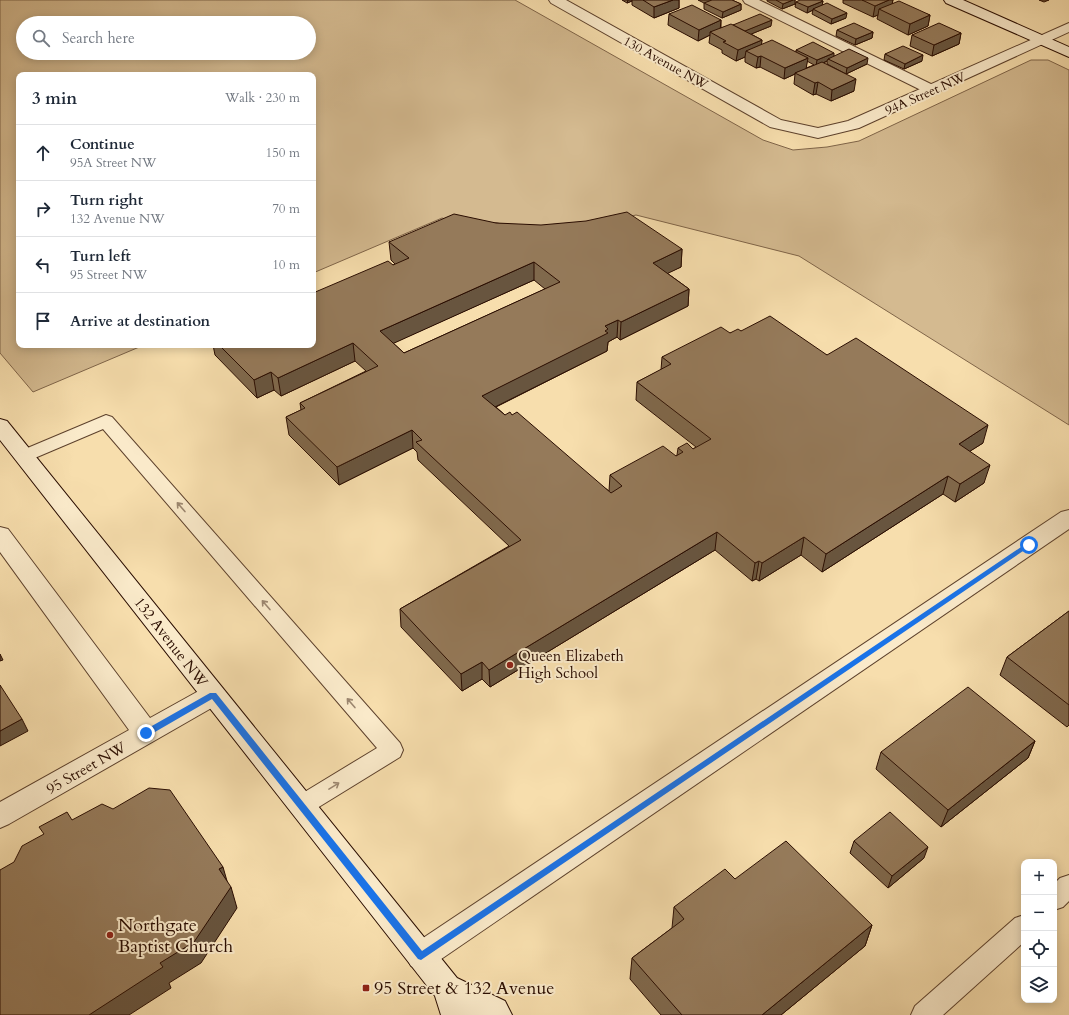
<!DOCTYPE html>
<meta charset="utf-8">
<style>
:root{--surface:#fff;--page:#f2f2f3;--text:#1f2937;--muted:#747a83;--line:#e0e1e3}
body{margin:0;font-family:Cardo,serif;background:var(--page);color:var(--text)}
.controls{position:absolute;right:12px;bottom:12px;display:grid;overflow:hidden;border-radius:8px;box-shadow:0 2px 10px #0003}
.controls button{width:36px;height:36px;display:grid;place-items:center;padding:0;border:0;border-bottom:1px solid var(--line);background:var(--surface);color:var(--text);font:20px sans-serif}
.stop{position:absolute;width:12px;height:12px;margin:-9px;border:3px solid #1a73e8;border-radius:50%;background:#fff}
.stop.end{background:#1a73e8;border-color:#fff;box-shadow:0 1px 4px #0008}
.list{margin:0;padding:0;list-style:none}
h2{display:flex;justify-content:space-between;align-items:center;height:52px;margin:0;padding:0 16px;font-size:17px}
h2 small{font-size:13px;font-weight:400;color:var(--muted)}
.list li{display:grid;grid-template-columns:26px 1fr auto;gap:12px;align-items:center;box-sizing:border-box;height:56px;padding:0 16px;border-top:1px solid var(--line)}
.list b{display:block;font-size:15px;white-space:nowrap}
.list p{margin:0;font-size:13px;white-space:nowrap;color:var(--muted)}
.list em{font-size:13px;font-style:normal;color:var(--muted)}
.icon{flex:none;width:22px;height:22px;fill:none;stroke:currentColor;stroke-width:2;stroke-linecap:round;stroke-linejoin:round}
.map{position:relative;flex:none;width:1069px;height:1015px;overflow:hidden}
.search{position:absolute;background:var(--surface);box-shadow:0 2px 10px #0003;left:16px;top:16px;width:300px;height:44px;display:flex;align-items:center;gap:10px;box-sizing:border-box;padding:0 14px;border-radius:22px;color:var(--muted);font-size:15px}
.panel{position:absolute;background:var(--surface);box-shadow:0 2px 10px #0003;left:16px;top:72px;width:300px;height:276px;border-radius:8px}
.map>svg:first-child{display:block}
</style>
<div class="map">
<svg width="1069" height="1015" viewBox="0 0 1069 1015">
<rect width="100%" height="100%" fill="#f7dead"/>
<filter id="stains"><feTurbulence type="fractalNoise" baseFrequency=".005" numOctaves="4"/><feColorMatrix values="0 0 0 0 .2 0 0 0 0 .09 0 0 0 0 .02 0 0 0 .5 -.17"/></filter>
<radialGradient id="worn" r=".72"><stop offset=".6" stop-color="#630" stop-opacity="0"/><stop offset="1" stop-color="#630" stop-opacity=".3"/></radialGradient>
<!-- green -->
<path fill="#d4ba90" stroke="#7f6448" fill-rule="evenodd" d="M0 0H515L763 140 793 150 827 147 859 141 1031 60H1048L1069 70V425L799 256 636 215 577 229 478 228 442 218 313 273V75H19V345H144L33 392 0 353ZM23 23H309V53H23Z"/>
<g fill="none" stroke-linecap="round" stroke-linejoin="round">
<defs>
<g id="lane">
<path d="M743 0H759L937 87 939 90 937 93H927L745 3Z"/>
<path d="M106 415 112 417 400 743 403 750 400 757 309 813 301 816 293 813 289 806 293 799 377 748 103 429 30 460 24 462 18 460 15 456 18 452Z"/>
<path d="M1069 875V901L1063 907 1054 910V884L1060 878Z"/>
<path d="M1024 915V942L943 1015H911L915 1006 1015 918Z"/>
</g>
<g id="street">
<path d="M549 0H566L781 120 818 128 848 121 1069 23V32L859 128 818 138 770 127 551 3Z"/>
<path d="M1069 510V529L431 966 421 970 411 966 406 956 411 946 1061 512Z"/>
<path d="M0 527 8 529 150 718 204 688 213 685 222 688 225 695 222 702 9 824 0 828V802L129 730 0 552Z"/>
</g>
<g id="secondary">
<path d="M944 0H963L1069 47V57L946 3Z"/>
<path d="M0 419 7 421 457 978 505 1001 512 1015H441L435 996 0 440Z"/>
</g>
</defs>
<!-- lane casing -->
<use href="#lane" stroke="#5d412c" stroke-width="2"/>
<!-- street casing -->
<use href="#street" stroke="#5d412c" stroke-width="2"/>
<!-- secondary casing -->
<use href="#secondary" stroke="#2a0d01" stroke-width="2"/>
<!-- lane -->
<use href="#lane" fill="#faeaca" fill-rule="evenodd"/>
<!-- street -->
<use href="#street" fill="#faeaca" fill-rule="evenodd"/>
<!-- secondary -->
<use href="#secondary" fill="#faeaca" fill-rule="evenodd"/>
</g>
<!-- wall -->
<g fill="#80694d" stroke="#2a0d01" fill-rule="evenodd">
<path d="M622 0H679V8L654 18 632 5V1L627 3Z"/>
<path d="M698 0H732L741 4V10L722 18 704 9V3Z"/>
<path d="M767 0H795V4L782 9 767 1Z"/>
<path d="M843 0H893L892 3 930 15 928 26 908 35 877 19 878 15 873 17 843 3Z"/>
<path d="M1039 0H1049L1044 2Z"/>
<path d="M823 1 822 5 846 18 831 24 812 14 813 10 807 13 795 7 796 2Z"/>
<path d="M669 14 721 20V28L733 25 771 26 751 34 762 40 761 45 796 52V50L834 56 867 64 846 74 827 64V61L824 63 854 91 831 101 816 94 813 95 794 84 795 74 784 79 760 67 756 68 745 62V57L736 61 722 53V50L709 43 710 35 698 41 668 25ZM807 61 814 65 806 68Z"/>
<path d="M837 30 873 32 872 38 855 45 836 36Z"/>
<path d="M961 33 959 44 932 56 910 46 912 35Z"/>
<path d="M885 54 922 61 904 69 884 60Z"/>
<path d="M496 223 682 249 681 267 667 273 689 289 688 306 620 340 617 337 608 342 607 351 496 407 505 415 609 491 610 475 676 456 677 455 678 448 693 449 696 447 636 400 637 382 661 370 662 357 730 333 741 331 827 355 983 443 970 451 984 483 955 502 943 494 822 572 801 555 759 581 756 579 752 581 715 550 490 687 482 679 462 691 401 627 400 609 509 546 418 460 417 452 413 448 339 485 289 435 286 417 301 410 300 403 366 371 355 361 281 396 274 390 257 398 215 355 213 345H313L393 265 395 264 391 260 389 242ZM534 280 545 289 404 353 393 343Z"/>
<path d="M1069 611V725L1067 727 1000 675 1007 657Z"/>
<path d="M1035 741 1028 758 941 827 876 769 881 752Z"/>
<path d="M854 841 924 858 888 888 850 853Z"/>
<path d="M735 879 872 925 865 946 781 1015H661L630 979 632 958 672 928 674 907Z"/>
</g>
<!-- shaded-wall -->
<g fill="#68553f" stroke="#2a0d01">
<path d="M628 0H632V1L627 3Z"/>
<path d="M673 0H679V8L654 18V7Z"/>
<path d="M793 0H795V4L782 9 783 4Z"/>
<path d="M889 0H893L891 9H879L878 15 873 17 875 6Z"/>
<path d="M823 1 822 6 813 9V10L807 13 808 7Z"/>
<path d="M741 4V10L722 18 723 12Z"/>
<path d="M847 13 846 18 831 24 832 19Z"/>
<path d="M930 15 928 26 908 35 910 24Z"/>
<path d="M721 20 720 31 710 32V35L698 41 699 30Z"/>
<path d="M772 20 771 26 744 37V31Z"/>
<path d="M873 32 872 38 855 45 856 39Z"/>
<path d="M961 33 959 44 932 56 934 45Z"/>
<path d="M762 40 761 51H746L745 57 736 61 738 50Z"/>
<path d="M834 53V59H828L827 61 816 66 817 60Z"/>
<path d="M923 55 922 61 904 69 905 64Z"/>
<path d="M761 56 760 67 756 68 758 57Z"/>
<path d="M808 58 806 69 795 73V74L784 79 785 68Z"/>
<path d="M868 58 867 64 846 74 847 68Z"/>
<path d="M856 79 854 91 831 101 832 90Z"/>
<path d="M818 82 816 94 813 95 815 83Z"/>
<path d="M682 249 681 267 652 281 653 263Z"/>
<path d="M534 262V280L381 349 380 331Z"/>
<path d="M689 289 688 306 620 340 621 322Z"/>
<path d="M618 320 617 337 608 342 607 351 483 413 482 396 605 326Z"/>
<path d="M353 343 355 361 281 396 278 378Z"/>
<path d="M271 372 274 390 257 398 254 380Z"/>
<path d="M988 425 983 443 953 462 959 444Z"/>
<path d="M412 430 413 448 339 485 337 467Z"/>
<path d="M990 465 984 483 955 502 960 484Z"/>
<path d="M948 476 943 494 822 572 826 554Z"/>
<path d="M717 532 715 550 490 687 489 670Z"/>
<path d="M804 537 801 555 759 581 762 563Z"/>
<path d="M759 561 756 579 752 581 755 563Z"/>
<path d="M0 654 3 660 0 661Z"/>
<path d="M482 662V679L462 691 461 674Z"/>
<path d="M22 719 28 731 0 746V731Z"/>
<path d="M1035 741 1028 758 941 827 948 810Z"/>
<path d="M928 847 924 858 888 888 892 876Z"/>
<path d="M223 867 229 888 219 869Z"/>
<path d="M231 887 237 908 201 963 169 983 171 988 129 1015H89L160 963Z"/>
<path d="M872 925 865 946 781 1015H762Z"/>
</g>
<!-- building -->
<g fill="#957a5a" stroke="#2a0d01" fill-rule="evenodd">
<path d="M643 0H673L654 7Z"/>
<path d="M712 0H732L741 4 723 12 704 3Z"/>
<path d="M776 0H793L783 4Z"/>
<path d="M800 0H821L823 1 808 7 796 2Z"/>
<path d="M862 0H889L875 6Z"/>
<path d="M899 1 930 15 910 24 879 9Z"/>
<path d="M827 3 847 13 832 19 813 9Z"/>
<path d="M692 5 721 20 699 30 669 14Z"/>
<path d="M760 14 772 20 745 31 733 25Z"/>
<path d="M854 23 873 32 856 39 837 30Z"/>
<path d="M939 23 961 33 934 45 912 35Z"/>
<path d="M731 24 762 40 738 50 723 42 726 41 710 32Z"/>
<path d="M772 40 808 58 785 68 761 56 758 57 746 51Z"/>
<path d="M813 42 834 53 817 60 796 50Z"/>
<path d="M903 46 923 55 905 64 885 54Z"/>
<path d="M849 49 868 58 847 68 828 59Z"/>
<path d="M822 62 856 79 832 90 818 82 815 83 795 73Z"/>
<path d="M627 212 682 249 653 263 689 289 621 322 618 320 605 326 608 329 605 331 608 333 482 396 505 415 510 412 512 415 517 412 611 493 622 486 610 475 663 446 676 456 683 452 678 448 687 443 693 449 711 439 637 382 671 364 662 357 721 327 730 333 738 329 741 331 770 316 827 355 856 338 988 425 959 444 990 465 960 484 948 476 826 554 804 537 762 563 759 561 755 563 717 532 489 670 482 662 461 674 400 609 521 540 416 442 422 440 412 430 337 467 286 417 305 408 300 403 378 366 353 343 278 378 271 372 254 380 219 345H313V293L388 261 393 265 409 258 389 242 454 214 496 223 541 225 586 221ZM534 262 560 282 404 353 380 331Z"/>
<path d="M1069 611V705L1007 657Z"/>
<path d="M0 685 22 719 0 731Z"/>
<path d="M968 687 1035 741 948 810 881 752Z"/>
<path d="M149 788 170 790 223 867 219 869 231 887 194 942 160 963 163 967 89 1015H0V870L14 862 22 846 44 834 39 827 67 812 72 820 102 804 113 809Z"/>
<path d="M890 812 928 847 892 876 854 841Z"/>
<path d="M786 841 872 925 762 1015H682L632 958 684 919 674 907 725 869 735 879Z"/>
</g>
<!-- one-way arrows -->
<defs><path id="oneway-shaft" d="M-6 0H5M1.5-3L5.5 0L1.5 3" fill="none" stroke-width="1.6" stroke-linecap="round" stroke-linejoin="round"/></defs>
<g stroke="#9c8770">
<use href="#oneway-shaft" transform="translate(181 507) rotate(-131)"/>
<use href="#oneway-shaft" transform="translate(266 605) rotate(-131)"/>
<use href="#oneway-shaft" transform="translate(351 703) rotate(-131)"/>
<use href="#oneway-shaft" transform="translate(334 786) rotate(-32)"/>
</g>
<!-- route -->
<path fill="#1a73e8" d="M1027 543H1031L1032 545 421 960 418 959 212 699 148 736H143L142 733 143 731 210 693H216L422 951Z"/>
<!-- markers -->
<g fill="#8f2418" stroke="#faeaca" stroke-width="1.5">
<circle cx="510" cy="665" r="4"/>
<circle cx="110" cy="935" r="4"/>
<rect x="362" y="984" width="8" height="8" rx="2"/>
</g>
<g text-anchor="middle" stroke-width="4" stroke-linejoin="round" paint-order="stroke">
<!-- far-street labels -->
<g font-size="13" fill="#2a0d01" stroke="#faeaca">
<text transform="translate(666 62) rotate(29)" y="5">130 Avenue NW</text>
<text transform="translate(925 93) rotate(-24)" y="5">94A Street NW</text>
</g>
<!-- street labels -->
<g font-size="15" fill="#2a0d01" stroke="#faeaca">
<text transform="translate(171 642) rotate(52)" y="5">132 Avenue NW</text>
<text transform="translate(86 768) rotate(-30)" y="5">95 Street NW</text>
</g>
<!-- poi labels -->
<g font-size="15" fill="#2a0d01" stroke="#faeaca" text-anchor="start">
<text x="518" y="661">Queen Elizabeth<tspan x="518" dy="17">High School</tspan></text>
</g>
<!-- near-poi labels -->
<g font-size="18" fill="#2a0d01" stroke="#faeaca" text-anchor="start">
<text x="118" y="931">Northgate<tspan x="118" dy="21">Baptist Church</tspan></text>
<text x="374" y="994">95 Street &amp; 132 Avenue</text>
</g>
</g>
<rect width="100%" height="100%" filter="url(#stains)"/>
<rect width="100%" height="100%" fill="url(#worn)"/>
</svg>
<div class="controls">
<button>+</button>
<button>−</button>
<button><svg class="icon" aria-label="locate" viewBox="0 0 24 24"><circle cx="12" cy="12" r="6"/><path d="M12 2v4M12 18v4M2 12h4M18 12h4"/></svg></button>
<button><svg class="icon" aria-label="layers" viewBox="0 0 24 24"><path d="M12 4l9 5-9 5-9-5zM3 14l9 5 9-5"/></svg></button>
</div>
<div class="stop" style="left:1029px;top:545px"></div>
<div class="stop end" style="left:146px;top:733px"></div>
<div class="search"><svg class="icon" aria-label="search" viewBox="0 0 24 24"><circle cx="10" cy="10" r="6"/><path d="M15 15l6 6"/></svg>Search here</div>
<section class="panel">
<h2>3 min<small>Walk · 230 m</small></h2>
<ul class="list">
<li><svg class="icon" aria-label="ahead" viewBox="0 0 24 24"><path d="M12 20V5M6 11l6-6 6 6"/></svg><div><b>Continue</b><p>95A Street NW</p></div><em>150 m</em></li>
<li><svg class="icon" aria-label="right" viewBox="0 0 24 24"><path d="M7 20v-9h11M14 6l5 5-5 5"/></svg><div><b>Turn right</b><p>132 Avenue NW</p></div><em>70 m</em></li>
<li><svg class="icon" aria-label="left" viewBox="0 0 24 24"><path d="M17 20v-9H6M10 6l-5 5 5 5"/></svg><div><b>Turn left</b><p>95 Street NW</p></div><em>10 m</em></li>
<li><svg class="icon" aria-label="arrive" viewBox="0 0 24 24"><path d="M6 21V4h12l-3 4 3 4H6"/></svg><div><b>Arrive at destination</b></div></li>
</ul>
</section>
</div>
